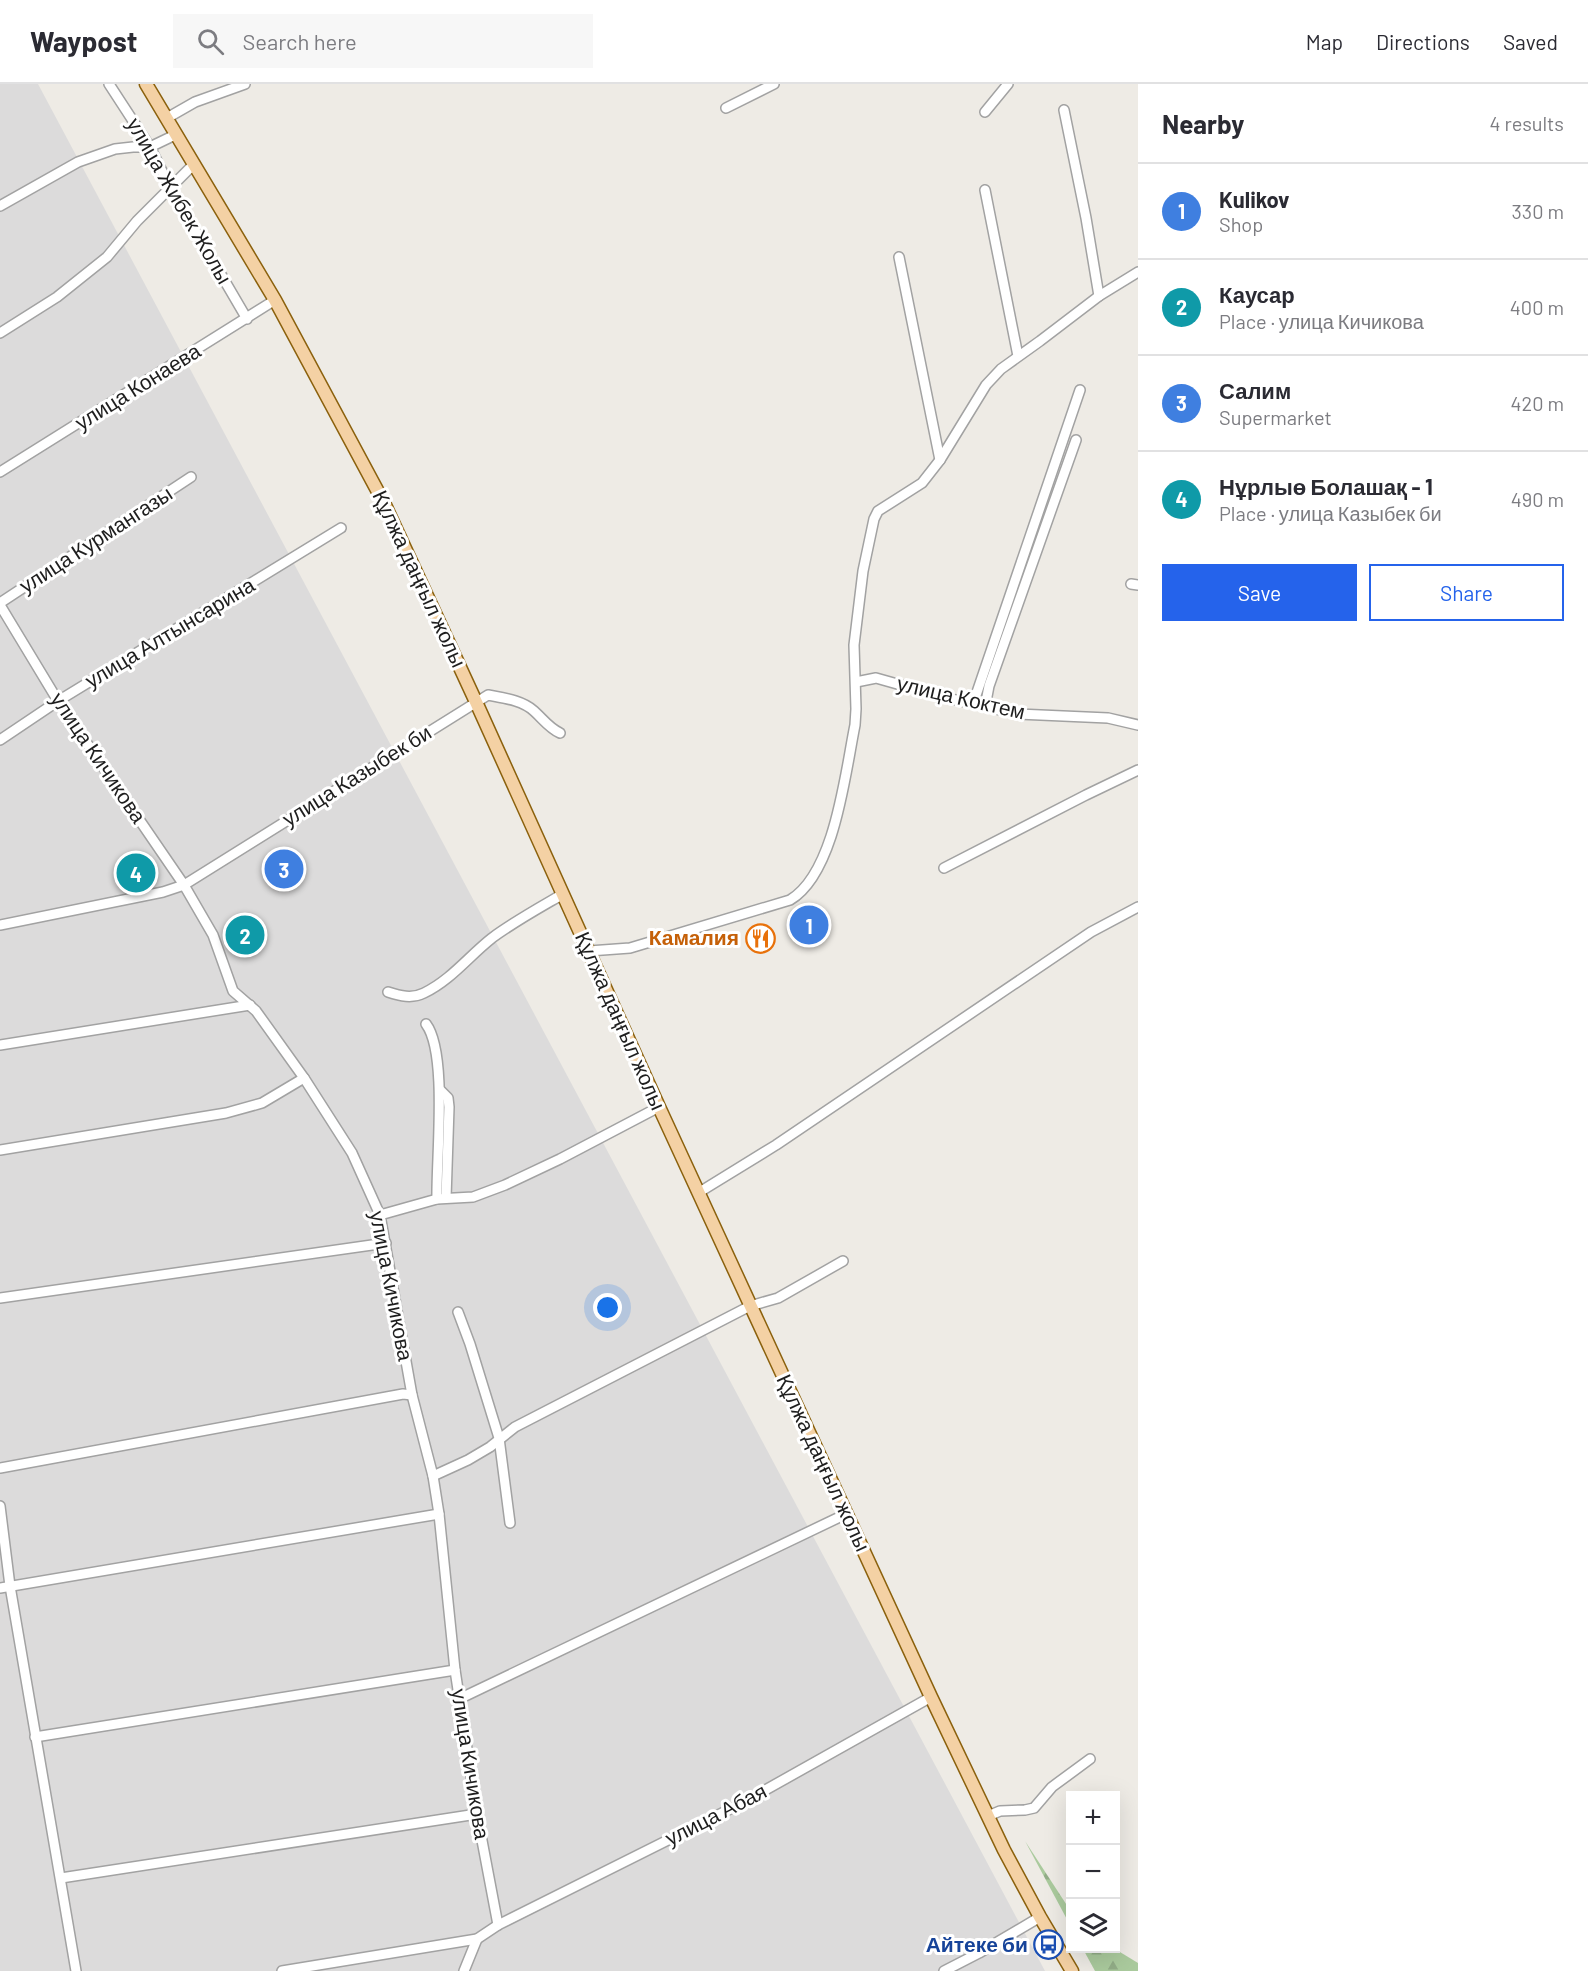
<!DOCTYPE html>
<meta charset="utf-8">
<style>
:root{--surface:#fff;--page:#f7f7f7;--text:#2b2b33;--muted:#7c7c81;--line:#e1e1e2;--accent:#2563eb}
body{margin:0;font-family:Barlow,sans-serif;background:var(--page);color:var(--text)}
.controls{position:absolute;right:18px;bottom:18px;display:grid;overflow:hidden;border-radius:0px;box-shadow:0 6px 24px #0002}
.controls button{width:54px;height:54px;display:grid;place-items:center;padding:0;border:0;border-bottom:2px solid var(--line);background:var(--surface);color:var(--text);font:30px sans-serif}
.you{position:absolute;left:608px;top:1224px;width:21px;height:21px;margin:-15px;border:4px solid #fff;border-radius:50%;background:#1a73e8;box-shadow:0 0 0 9px #1a73e833}
.badge{display:grid;place-items:center;width:39px;height:39px;border-radius:50%;background:var(--accent);color:#fff;font-size:20px;font-weight:700}
.pin{position:absolute;translate:-50% -50%;border:3px solid #fff;box-shadow:0 2px 6px #0006}
.list{margin:0;padding:0;list-style:none}
h2{display:flex;justify-content:space-between;align-items:center;height:78px;margin:0;padding:0 24px;font-size:26px}
h2 small{font-size:20px;font-weight:400;color:var(--muted)}
.list li{display:grid;grid-template-columns:39px 1fr auto;gap:18px;align-items:center;box-sizing:border-box;height:96px;padding:0 24px;border-top:2px solid var(--line)}
.list b{display:block;font-size:22px;white-space:nowrap}
.list p{margin:0;font-size:20px;white-space:nowrap;color:var(--muted)}
.list em{font-size:20px;font-style:normal;color:var(--muted)}
.actions{display:flex;gap:12px;padding:18px 24px}
.actions a{flex:1;padding:14px 0;border:2px solid var(--accent);border-radius:0px;text-align:center;font-size:21px;color:var(--accent)}
.actions .main{background:var(--accent);color:#fff}
.icon{flex:none;width:33px;height:33px;fill:none;stroke:currentColor;stroke-width:2;stroke-linecap:round;stroke-linejoin:round}
.map{position:relative;flex:none;width:1138px;height:1887px;overflow:hidden}
header{display:flex;align-items:center;gap:36px;box-sizing:border-box;height:84px;padding:0 30px;background:var(--surface);border-bottom:2px solid var(--line)}
header strong{font-size:28px}
nav{display:flex;gap:33px;margin-inline-start:auto;font-size:21px}
.search{width:420px;height:54px;background:var(--page);display:flex;align-items:center;gap:15px;box-sizing:border-box;padding:0 21px;border-radius:0px;color:var(--muted);font-size:22px}
main{display:flex}
aside{flex:1;background:var(--surface)}
.map>svg:first-child{display:block}
</style>
<header>
<strong>Waypost</strong>
<div class="search"><svg class="icon" aria-label="search" viewBox="0 0 24 24"><circle cx="10" cy="10" r="6"/><path d="M15 15l6 6"/></svg>Search here</div>
<nav><a>Map</a><a>Directions</a><a>Saved</a></nav>
</header>
<main>
<div class="map">
<svg width="1138" height="1887" viewBox="0 0 1138 1887">
<defs>
<pattern id="forest-firs" width="22" height="20" patternUnits="userSpaceOnUse" patternTransform="scale(1.5)"><rect width="22" height="20" fill="#aaca9d"/><path d="M5 1l3.5 6h-7zM16 11l3.5 6h-7z" fill="#92ad87"/></pattern>
</defs>
<rect width="100%" height="100%" fill="#eeebe5"/>
<!-- residential -->
<path fill="#dcdbdb" d="M0 0H38L1045 1887H0Z"/>
<!-- forest -->
<g fill="url(#forest-firs)">
<path d="M1025 1757 1070 1826V1841Z"/>
<path d="M1083 1865H1115L1138 1879V1887H1095Z"/>
</g>
<g fill="none" stroke-linecap="round" stroke-linejoin="round">
<defs>
<g id="minor">
<path d="M109 0 150 63 171 105 247 235"/>
<path d="M726 24 774 0"/>
<path d="M985 28 1008 0"/>
<path d="M167 34 195 18 245 0"/>
<path d="M985 106 1018 272"/>
<path d="M0 122 78 78 115 65 133 63H150L177 50"/>
<path d="M899 173 940 376"/>
<path d="M1099 212 1138 188"/>
<path d="M0 249 57 213 107 173 137 137 194 80"/>
<path d="M0 388 275 216"/>
<path d="M1131 500 1138 501"/>
<path d="M0 519 191 393"/>
<path d="M0 521 58 617 184 801 213 851 233 907 256 927 304 994 352 1069 380 1131 412 1311 433 1392 439 1430 455 1586 477 1730 498 1841"/>
<path d="M856 598 876 594 947 614 1018 630 1108 634 1138 641"/>
<path d="M973 620 1080 306"/>
<path d="M985 623 989 602 1076 356"/>
<path d="M0 656 58 617 341 444"/>
<path d="M944 784 1086 711 1138 686"/>
<path d="M0 841 163 808 184 801 488 611C503 614 522 616 534 627 543 635 549 644 560 649"/>
<path d="M589 867 630 864 790 816C835 789 845 690 855 641L856 625 854 561 863 487 874 435 878 427 922 399 940 376 986 301 1001 285 1040 257 1099 212 1086 134 1064 26"/>
<path d="M388 908C400 912 412 915 424 909 451 896 469 872 492 854 515 837 539 824 563 810"/>
<path d="M426 940C448 969 436 1076 437 1115"/>
<path d="M0 961 250 921"/>
<path d="M440 1006 448 1014 449 1023 446 1114"/>
<path d="M0 1066 226 1029 262 1019 304 994"/>
<path d="M698 1109 776 1061 1091 848 1138 823"/>
<path d="M380 1131 437 1115 473 1113 505 1101 560 1075 659 1023"/>
<path d="M0 1214 386 1159"/>
<path d="M458 1228 470 1260 499 1354 510 1439"/>
<path d="M0 1384 403 1310 412 1311"/>
<path d="M433 1392 468 1376 490 1363 515 1343 750 1222 778 1214 843 1177"/>
<path d="M0 1422 10 1502 76 1887"/>
<path d="M0 1504 439 1430"/>
<path d="M459 1615 846 1430"/>
<path d="M35 1653 455 1586"/>
<path d="M988 1732 1000 1727 1025 1726 1034 1724 1052 1703 1090 1675"/>
<path d="M61 1794 477 1730"/>
<path d="M282 1887 477 1855 498 1841 744 1718 931 1613"/>
<path d="M464 1887 477 1855"/>
<path d="M944 1887 979 1869 1040 1833"/>
</g>
<path id="major" d="M146 0 275 216 384 419 476 618 659 1023 931 1613 1004 1766 1040 1833 1072 1887"/>
</defs>
<!-- minor casing -->
<use href="#minor" stroke="#a2a2a2" stroke-width="12"/>
<!-- major casing -->
<use href="#major" stroke="#8b610d" stroke-width="15"/>
<!-- minor -->
<use href="#minor" stroke="#fff" stroke-width="9"/>
<!-- major -->
<use href="#major" stroke="#f4d1a4" stroke-width="12"/>
</g>
<!-- icons -->
<defs>
<symbol id="restaurant-ring" viewBox="-11 -11 22 22"><circle r="9.5" fill="#fff" stroke="#e8710a" stroke-width="1.5"/><path d="M-5-6h1v4h1v-4h1v4h1v-4h1v5L-1.5 .5V6h-2V.5L-5-1ZM5-6V6H3V1.5H1.5Q1.5-4 5-6Z" fill="#e8710a"/></symbol>
<symbol id="bus-ring" viewBox="-11 -11 22 22"><circle r="9.5" fill="#fff" stroke="#1a4fb4" stroke-width="1.5"/><path d="M-5-6H5V4H4V6H2V4H-2V6H-4V4H-5ZM-3.5-4V0h7V-4ZM-3.5 1.2v1.5H-2V1.2ZM2 1.2v1.5H3.5V1.2Z" fill="#1a4fb4"/></symbol>
</defs>
<g fill-rule="evenodd">
<use href="#restaurant-ring" x="744" y="838" width="33" height="33"/>
<use href="#bus-ring" x="1032" y="1844" width="33" height="33"/>
</g>
<g text-anchor="middle" stroke-width="6" stroke-linejoin="round" paint-order="stroke">
<!-- street labels -->
<g font-size="21" fill="#1e1e1e" stroke="#fff">
<text transform="translate(179 117) rotate(60)" y="7">улица Жибек Жолы</text>
<text transform="translate(138 303) rotate(-32)" y="7">улица Конаева</text>
<text transform="translate(96 456) rotate(-33)" y="7">улица Курмангазы</text>
<text transform="translate(419 495) rotate(65)" y="7">Құлжа даңғыл жолы</text>
<text transform="translate(170 549) rotate(-31)" y="7">улица Алтынсарина</text>
<text transform="translate(961 614) rotate(13)" y="7">улица Коктем</text>
<text transform="translate(98 674) rotate(56)" y="7">улица Кичикова</text>
<text transform="translate(357 692) rotate(-32)" y="7">улица Казыбек би</text>
<text transform="translate(620 937) rotate(66)" y="7">Құлжа даңғыл жолы</text>
<text transform="translate(391 1202) rotate(79)" y="7">улица Кичикова</text>
<text transform="translate(823 1379) rotate(65)" y="7">Құлжа даңғыл жолы</text>
<text transform="translate(470 1680) rotate(81)" y="7">улица Кичикова</text>
<text transform="translate(716 1731) rotate(-27)" y="7">улица Абая</text>
</g>
<!-- food labels -->
<g font-size="21" font-weight="bold" fill="#c56008" stroke="#fff" text-anchor="end">
<text x="739" y="861">Камалия</text>
</g>
<!-- transit labels -->
<g font-size="21" font-weight="bold" fill="#164399" stroke="#fff" text-anchor="end">
<text x="1028" y="1868">Айтеке би</text>
</g>
</g>
</svg>
<div class="controls">
<button>+</button>
<button>−</button>
<button><svg class="icon" aria-label="layers" viewBox="0 0 24 24"><path d="M12 4l9 5-9 5-9-5zM3 14l9 5 9-5"/></svg></button>
</div>
<div class="you"></div>
<div class="pin badge" style="left:809px;top:841px;background:#3f7fe0">1</div>
<div class="pin badge" style="left:245px;top:851px;background:#0f9aa8">2</div>
<div class="pin badge" style="left:284px;top:785px;background:#3f7fe0">3</div>
<div class="pin badge" style="left:136px;top:789px;background:#0f9aa8">4</div>
</div>
<aside>
<h2>Nearby<small>4 results</small></h2>
<ul class="list">
<li><span class="badge" style="background:#3f7fe0">1</span><div><b>Kulikov</b><p>Shop</p></div><em>330 m</em></li>
<li><span class="badge" style="background:#0f9aa8">2</span><div><b>Каусар</b><p>Place · улица Кичикова</p></div><em>400 m</em></li>
<li><span class="badge" style="background:#3f7fe0">3</span><div><b>Салим</b><p>Supermarket</p></div><em>420 m</em></li>
<li><span class="badge" style="background:#0f9aa8">4</span><div><b>Нұрлыө Болашақ - 1</b><p>Place · улица Казыбек би</p></div><em>490 m</em></li>
</ul>
<div class="actions"><a class="main">Save</a><a>Share</a></div>
</aside>
</main>
